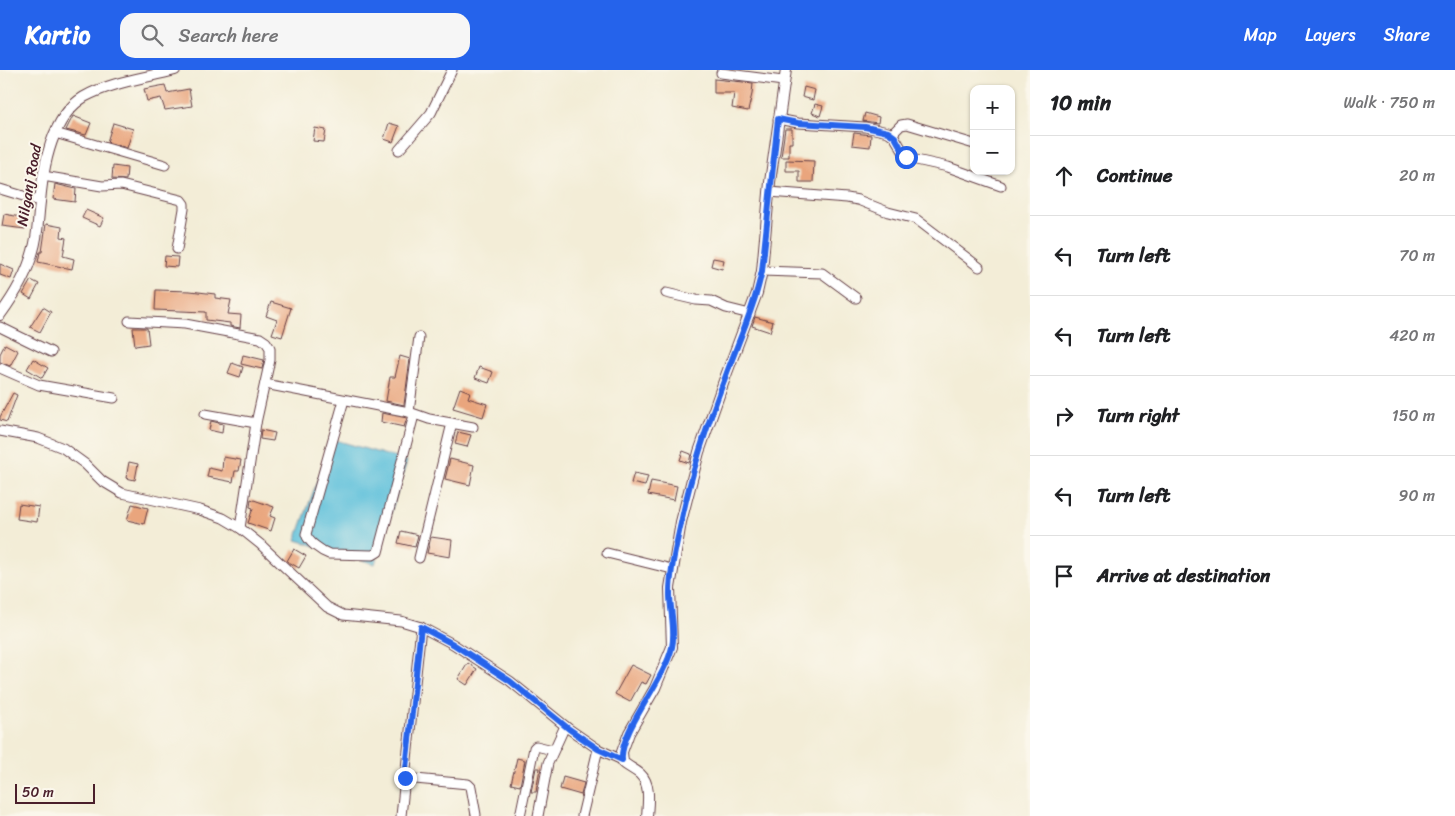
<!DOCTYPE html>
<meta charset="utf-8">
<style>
:root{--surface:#fff;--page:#f6f6f6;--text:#202124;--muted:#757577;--line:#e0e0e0;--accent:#2563eb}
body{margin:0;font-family:Sriracha,sans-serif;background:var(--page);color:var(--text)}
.controls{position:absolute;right:15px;top:15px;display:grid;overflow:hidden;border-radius:10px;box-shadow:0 1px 4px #0004}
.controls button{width:45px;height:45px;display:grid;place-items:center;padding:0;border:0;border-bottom:1px solid var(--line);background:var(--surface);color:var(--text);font:25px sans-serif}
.scale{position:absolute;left:15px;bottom:12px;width:80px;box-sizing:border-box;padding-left:5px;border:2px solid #4a1f2b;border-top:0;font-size:14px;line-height:18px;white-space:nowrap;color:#4a1f2b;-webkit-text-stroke:4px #fbf7ec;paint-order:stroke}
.stop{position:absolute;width:15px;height:15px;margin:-11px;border:4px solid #2563eb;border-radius:50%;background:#fff}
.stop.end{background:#2563eb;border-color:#fff;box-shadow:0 1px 5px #0008}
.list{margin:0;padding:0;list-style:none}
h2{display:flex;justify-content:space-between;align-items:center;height:65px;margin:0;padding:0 20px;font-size:21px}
h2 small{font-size:16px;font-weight:400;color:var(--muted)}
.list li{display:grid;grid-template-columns:32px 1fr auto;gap:15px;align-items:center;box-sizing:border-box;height:80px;padding:0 20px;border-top:1px solid var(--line)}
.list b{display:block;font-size:19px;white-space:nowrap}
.list em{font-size:16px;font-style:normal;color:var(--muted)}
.icon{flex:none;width:28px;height:28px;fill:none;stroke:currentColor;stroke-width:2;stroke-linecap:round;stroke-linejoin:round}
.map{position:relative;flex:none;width:1030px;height:746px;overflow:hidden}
header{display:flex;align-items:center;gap:30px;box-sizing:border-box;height:70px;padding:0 25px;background:var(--accent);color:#fff}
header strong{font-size:24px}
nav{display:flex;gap:28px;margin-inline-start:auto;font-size:18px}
.search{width:350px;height:45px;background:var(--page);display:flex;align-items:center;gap:12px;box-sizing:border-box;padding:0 18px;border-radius:15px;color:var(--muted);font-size:19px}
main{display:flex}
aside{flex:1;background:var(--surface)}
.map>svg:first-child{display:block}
</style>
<header>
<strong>Kartio</strong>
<div class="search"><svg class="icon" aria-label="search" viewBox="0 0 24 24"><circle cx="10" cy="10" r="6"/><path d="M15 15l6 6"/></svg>Search here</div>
<nav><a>Map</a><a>Layers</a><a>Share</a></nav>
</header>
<main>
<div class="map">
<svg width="1030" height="746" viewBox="0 0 1030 746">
<rect width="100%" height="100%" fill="#fbf7ec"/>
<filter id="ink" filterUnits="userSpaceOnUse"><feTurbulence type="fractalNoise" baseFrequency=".02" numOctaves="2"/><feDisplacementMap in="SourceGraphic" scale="10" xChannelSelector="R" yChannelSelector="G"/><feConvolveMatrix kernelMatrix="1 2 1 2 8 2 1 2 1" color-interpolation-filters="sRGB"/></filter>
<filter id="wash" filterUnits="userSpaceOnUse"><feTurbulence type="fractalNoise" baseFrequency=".0096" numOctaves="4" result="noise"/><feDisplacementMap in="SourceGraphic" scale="20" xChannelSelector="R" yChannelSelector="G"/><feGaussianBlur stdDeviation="1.12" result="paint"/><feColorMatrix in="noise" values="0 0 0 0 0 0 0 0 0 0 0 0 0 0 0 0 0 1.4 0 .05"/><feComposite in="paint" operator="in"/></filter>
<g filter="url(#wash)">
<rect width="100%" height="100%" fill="#f3edd7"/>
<!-- water -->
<path fill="#5bbfda" stroke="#526f82" d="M332 369 407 391 375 494 296 470Z"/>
<g id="blocks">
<!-- building -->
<g fill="#e9a57d">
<path d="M714 9 753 13 752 24 748 41 732 38 734 23H714Z"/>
<path d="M165 15 167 23 189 19 192 36 165 40 161 28 147 31 144 19Z"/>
<path d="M804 17 815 20 813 30 802 27Z"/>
<path d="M815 34 823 36 820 46 812 43Z"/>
<path d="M865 43 879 47 878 53 863 51Z"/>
<path d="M73 46 91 53 86 65 66 60Z"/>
<path d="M113 53 133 59 127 78 107 72Z"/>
<path d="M389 53 399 56 393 72 384 69Z"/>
<path d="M315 58 326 60 324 72 313 71Z"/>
<path d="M785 59H792V73H789V87H781Z"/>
<path d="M854 63 871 65 870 77 852 75Z"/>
<path d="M786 90 814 91 813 112H799V101H786Z"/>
<path d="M113 96 127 98 126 110 112 109Z"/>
<path d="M55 114 76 119 75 132 53 129Z"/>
<path d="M86 140 104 148 100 156 82 148Z"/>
<path d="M4 144 26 148 25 159 2 156Z"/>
<path d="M46 154 62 157 61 167 66 168 63 186 74 189 72 199 38 192 40 182H42Z"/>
<path d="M165 186 178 187 177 197 164 196Z"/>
<path d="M713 188 724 190 722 199 711 196Z"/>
<path d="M0 194 14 200 11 209 0 205Z"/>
<path d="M31 210 39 214 31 229 23 224Z"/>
<path d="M156 220 190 221 215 224V228L231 230 228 244 241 245 240 258 230 256V253L206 250V242L155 240Z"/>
<path d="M271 232 291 238 282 267 272 264 277 250 266 246Z"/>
<path d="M43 237 51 242 40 262 30 257Z"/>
<path d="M755 247 773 252 770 262 752 256Z"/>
<path d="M133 258H147L149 274 135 276Z"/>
<path d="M5 274 18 281 10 296 0 292V284Z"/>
<path d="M243 285 264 290 262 299 241 294Z"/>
<path d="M400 286 410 289 404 335 386 331 390 307H395Z"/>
<path d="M33 289 48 298 42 308 27 299Z"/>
<path d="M232 293 243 297 240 307 228 303Z"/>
<path d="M479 297 493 302 489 313 475 308Z"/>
<path d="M460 318 470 322 468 328 487 334 483 347 453 338Z"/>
<path d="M13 323 17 325 7 352 0 350V347Z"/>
<path d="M382 343 407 348 404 357 381 352Z"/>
<path d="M211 351 223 354 222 363 209 360Z"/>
<path d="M261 360 275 363 273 371 260 369Z"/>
<path d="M458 362 471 365 467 377 455 374Z"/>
<path d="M683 381 691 384 689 393 680 390Z"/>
<path d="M223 387 241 390 239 401H235L233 412 207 407 209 398 222 401Z"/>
<path d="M450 389 474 395 470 415 445 409Z"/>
<path d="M129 392 138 394 135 410 126 408Z"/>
<path d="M634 403 648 406 645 416 631 413Z"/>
<path d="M651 411 677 416 674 430 648 425Z"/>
<path d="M251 429 274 437 270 446 275 448 271 461 248 453 253 438 250 437Z"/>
<path d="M19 434 39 437 37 452 17 449Z"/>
<path d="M132 434 148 438 144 454 127 450Z"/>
<path d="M401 461 418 465 415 477 398 473Z"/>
<path d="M431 467 452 470 450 487 427 483Z"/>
<path d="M294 479 306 486 299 498 287 491Z"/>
<path d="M468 593 477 599 467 615 458 609Z"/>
<path d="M631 595 651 605 646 614 641 612 630 632 615 624Z"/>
<path d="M517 688 525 690 520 716 511 714Z"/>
<path d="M536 698H540L536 722H531Z"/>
<path d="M563 707 584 713 581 725 560 719Z"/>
</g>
</g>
</g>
<g filter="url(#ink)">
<use href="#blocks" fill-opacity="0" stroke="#633e45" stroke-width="1"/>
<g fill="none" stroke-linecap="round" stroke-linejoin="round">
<defs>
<g id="minor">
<path d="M721 3 783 11"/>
<path d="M778 49 798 53 865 57 888 62 894 66 907 88 948 97 1001 116"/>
<path d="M55 63 165 95"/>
<path d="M892 64 901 55 907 54 974 74"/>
<path d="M399 80 431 43 452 0"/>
<path d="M43 106 102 116 121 115 181 130 184 134V139L177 179"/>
<path d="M0 119 40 131"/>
<path d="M769 122 847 128 858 130 888 142 916 149 979 197"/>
<path d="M762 201 822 203 856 228"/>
<path d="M666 223 696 230 711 231 726 238 750 244"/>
<path d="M129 251 185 254 260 268 266 272 270 278V290L256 353 240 458"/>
<path d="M0 257 51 282"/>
<path d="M0 298 39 315 114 328"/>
<path d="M265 314 409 342 429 349 473 357"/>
<path d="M344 330 306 464C308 472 321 481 329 484L373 485 378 482 414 345"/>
<path d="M409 342 419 267"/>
<path d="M205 344 256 353"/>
<path d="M0 361 38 368 63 378 85 394 102 411 122 423 200 440 223 448 240 458 260 474 327 537 343 545 401 551 421 557 453 574 510 611 569 659 598 679 622 690"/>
<path d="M607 483 672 499"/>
<path d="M419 488 452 353"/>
<path d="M405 708 468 714 471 717 476 745"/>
<path d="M401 746 421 557"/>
<path d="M520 746 534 678 536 676 553 680"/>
<path d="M538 746 548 693 565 656"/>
<path d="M582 746 598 679"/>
</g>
<g id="tertiary">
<path d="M0 245C14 226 27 204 33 181 38 166 38 148 40 132 43 97 51 47 84 27 111 12 145 8 175 0"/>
<path d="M647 746C648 733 651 714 640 704 634 699 628 697 623 692L622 682 629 663 655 618 672 577 670 518 681 452 699 382 725 308 757 223 762 201 770 112 786 0"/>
</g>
</defs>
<!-- minor casing -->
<use href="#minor" stroke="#633e45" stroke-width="11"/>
<!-- tertiary casing -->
<use href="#tertiary" stroke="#633e45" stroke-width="12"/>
<!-- minor -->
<use href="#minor" stroke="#fff" stroke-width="9"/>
<!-- tertiary -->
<use href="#tertiary" stroke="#fff" stroke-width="10"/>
</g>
</g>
<g fill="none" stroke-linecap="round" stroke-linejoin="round" filter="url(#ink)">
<!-- route -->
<path stroke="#2563eb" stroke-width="6" d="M405 708 421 557 453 574 510 611 569 659 598 679 622 690C619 661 665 610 672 577 676 560 670 541 670 524 670 500 676 476 681 453 691 403 707 355 725 308 738 272 754 238 762 201L778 49 798 53 865 57 888 62 895 67 906 87"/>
</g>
<g text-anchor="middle" stroke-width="4" stroke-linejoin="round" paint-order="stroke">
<!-- street labels -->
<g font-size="15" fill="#4a1f2b" stroke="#fbf7ec">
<text transform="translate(29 115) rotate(-80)" y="5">Nilganj Road</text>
</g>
</g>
</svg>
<div class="controls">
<button>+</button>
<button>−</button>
</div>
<div class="scale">50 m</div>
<div class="stop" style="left:906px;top:87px"></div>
<div class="stop end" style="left:405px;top:708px"></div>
</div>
<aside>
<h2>10 min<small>Walk · 750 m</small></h2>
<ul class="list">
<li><svg class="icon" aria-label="ahead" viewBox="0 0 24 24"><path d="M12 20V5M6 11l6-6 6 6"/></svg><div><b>Continue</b></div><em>20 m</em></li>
<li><svg class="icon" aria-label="left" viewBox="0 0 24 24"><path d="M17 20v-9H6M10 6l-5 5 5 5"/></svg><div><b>Turn left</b></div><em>70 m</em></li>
<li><svg class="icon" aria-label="left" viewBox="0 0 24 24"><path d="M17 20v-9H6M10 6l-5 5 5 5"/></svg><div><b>Turn left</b></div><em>420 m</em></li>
<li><svg class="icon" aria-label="right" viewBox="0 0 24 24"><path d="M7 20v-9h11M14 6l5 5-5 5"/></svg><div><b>Turn right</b></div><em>150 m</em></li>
<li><svg class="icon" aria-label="left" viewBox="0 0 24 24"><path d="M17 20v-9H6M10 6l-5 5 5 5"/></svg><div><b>Turn left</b></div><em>90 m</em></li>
<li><svg class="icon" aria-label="arrive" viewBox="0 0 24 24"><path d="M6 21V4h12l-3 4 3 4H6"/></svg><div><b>Arrive at destination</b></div></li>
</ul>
</aside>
</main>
